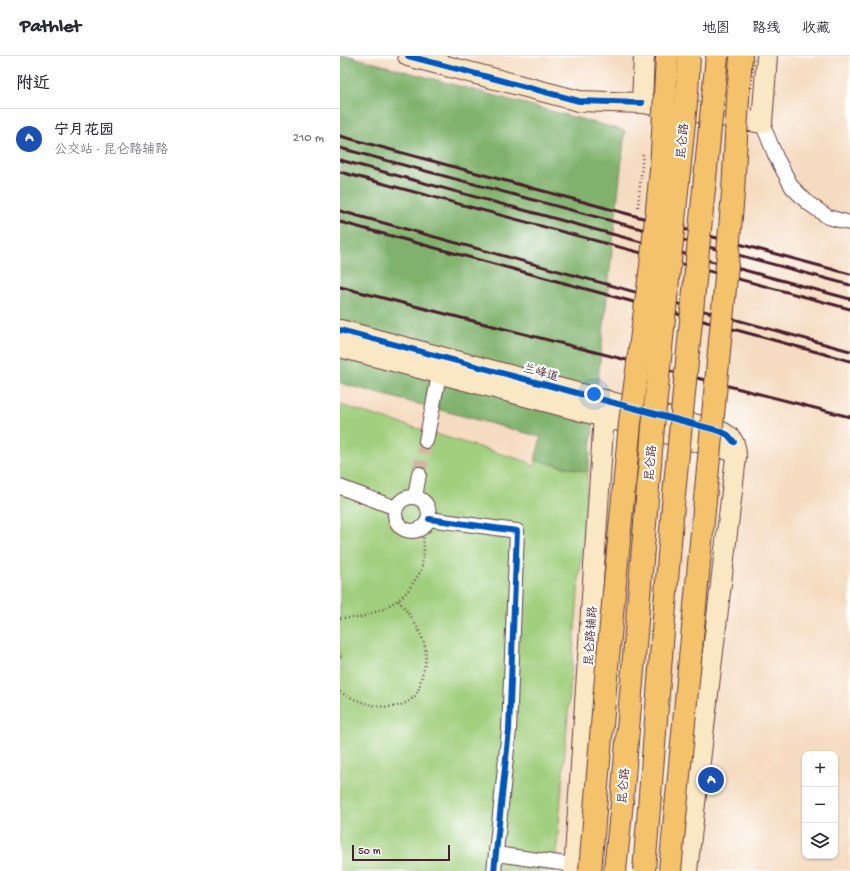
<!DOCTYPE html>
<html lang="zh">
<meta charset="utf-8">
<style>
:root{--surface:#fff;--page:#f2f2f3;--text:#2b2b33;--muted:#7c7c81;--line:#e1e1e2;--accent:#c8321e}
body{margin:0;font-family:"Gochi Hand","LXGW WenKai TC",sans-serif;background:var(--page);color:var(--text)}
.controls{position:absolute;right:12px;bottom:12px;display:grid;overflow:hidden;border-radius:8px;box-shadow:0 1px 3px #0004}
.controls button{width:36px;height:36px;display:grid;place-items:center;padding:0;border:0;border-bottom:1px solid var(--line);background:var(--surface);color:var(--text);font:20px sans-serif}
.scale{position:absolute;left:12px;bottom:10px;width:98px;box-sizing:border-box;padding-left:4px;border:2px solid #4a1f2b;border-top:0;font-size:11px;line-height:14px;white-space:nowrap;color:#4a1f2b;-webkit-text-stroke:3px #fff;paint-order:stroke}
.you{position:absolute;left:254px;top:338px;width:14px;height:14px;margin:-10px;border:3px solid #fff;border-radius:50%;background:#1a73e8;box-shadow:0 0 0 6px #1a73e833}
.badge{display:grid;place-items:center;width:26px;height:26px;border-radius:50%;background:var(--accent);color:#fff;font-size:13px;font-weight:700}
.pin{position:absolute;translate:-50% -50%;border:2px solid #fff;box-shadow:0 1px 4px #0006}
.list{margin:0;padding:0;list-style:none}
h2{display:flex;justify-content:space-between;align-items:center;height:52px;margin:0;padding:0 16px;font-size:17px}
h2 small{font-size:13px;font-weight:400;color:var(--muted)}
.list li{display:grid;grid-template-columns:26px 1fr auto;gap:12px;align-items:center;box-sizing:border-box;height:60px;padding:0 16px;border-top:1px solid var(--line)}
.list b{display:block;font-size:15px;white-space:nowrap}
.list p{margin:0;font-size:13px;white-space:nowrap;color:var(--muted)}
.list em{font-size:13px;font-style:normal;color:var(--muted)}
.icon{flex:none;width:22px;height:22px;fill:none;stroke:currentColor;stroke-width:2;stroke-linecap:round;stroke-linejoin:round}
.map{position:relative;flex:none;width:510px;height:815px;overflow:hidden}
header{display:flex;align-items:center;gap:24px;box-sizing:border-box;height:56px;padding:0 20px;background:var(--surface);border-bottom:1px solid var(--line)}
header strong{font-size:19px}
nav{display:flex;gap:22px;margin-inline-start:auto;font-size:14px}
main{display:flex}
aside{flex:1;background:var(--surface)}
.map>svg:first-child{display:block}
</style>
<header>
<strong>Pathlet</strong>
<nav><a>地图</a><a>路线</a><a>收藏</a></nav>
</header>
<main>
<aside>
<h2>附近<small></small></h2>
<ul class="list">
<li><span class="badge" style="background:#1a4fb4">A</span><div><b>宁月花园</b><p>公交站 · 昆仑路辅路</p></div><em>210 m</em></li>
</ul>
</aside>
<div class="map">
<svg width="510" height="815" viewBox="0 0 510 815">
<rect width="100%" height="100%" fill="#fff"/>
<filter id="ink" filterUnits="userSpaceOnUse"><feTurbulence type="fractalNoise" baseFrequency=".025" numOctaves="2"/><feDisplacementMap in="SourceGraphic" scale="8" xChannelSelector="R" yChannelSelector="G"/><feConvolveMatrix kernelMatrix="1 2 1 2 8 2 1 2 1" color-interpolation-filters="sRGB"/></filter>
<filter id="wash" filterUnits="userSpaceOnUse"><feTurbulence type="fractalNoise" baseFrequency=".012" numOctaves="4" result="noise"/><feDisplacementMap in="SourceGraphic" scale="16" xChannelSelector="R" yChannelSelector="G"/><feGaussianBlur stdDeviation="0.9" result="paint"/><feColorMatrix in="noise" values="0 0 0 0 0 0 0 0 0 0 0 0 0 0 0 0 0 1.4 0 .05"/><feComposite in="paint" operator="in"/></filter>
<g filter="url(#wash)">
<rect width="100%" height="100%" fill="#f5dcc1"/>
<!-- green -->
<path fill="#a1cf7e" stroke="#767754" d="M0 349 188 406 194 411 195 404 248 416 215 815H0Z"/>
<!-- forest -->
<path fill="#80b26d" stroke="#65684c" d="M0 0H9L285 75 248 416 195 404 201 381 0 327Z"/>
</g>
<g filter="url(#ink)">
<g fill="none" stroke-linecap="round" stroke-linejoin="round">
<!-- street-tunnel -->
<path stroke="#d3b6a3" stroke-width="14" stroke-dasharray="14 7" stroke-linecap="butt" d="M79 418 86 385"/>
<defs>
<g id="street">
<path d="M422 67 436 101 452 131 468 147 488 161 510 167"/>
<path d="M86 385 101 309"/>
<path d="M0 431 56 452"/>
<circle cx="72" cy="458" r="17"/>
<path d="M75 441 79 418"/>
<path d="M89 463 177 475 169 674 154 815"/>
<path d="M156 798 234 809"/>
</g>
<g id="secondary">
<path d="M68 0 239 45 302 47"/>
<path d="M304 0 302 47 422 67 427 0"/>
<path d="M0 274 380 375C393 381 396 388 396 401L347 815"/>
<path d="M0 291 385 393"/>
<path d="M234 815 265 344"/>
</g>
<path id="highway" d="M398 43 401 0"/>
</defs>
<!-- street casing -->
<use href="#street" stroke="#643b42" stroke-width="16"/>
<!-- secondary casing -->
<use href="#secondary" stroke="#643b42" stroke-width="22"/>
<!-- highway casing -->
<use href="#highway" stroke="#643b42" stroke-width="24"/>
<!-- path -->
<g stroke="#643b42" stroke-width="2.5" stroke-dasharray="1 3" stroke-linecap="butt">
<path d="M0 562H19L43 553 58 544 67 536 81 515 84 494 83 474"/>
<path d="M0 601 3 603"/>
<path d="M0 636C20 647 52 660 73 642 78 638 80 629 81 623 84 613 87 602 85 592 83 577 68 556 58 544"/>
</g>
<!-- street -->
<use href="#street" stroke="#fff" stroke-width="14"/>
<!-- secondary -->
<use href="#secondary" stroke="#fae7c3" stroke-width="20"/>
<!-- highway -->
<use href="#highway" stroke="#f3c26a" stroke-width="22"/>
<!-- rail -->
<g stroke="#4a1f2b" stroke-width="3">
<path d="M0 80 510 218"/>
<path d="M0 92 510 229"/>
<path d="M0 104 510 243"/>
<path d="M0 116 510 253"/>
<path d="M0 155 510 295"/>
<path d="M0 166 510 305"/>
<path d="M0 231 510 361"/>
</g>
<defs>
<g id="highway-bridge">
<path d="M250 815 265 633 290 367 311 210 321 114 327 0"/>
<path d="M275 815 282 746 313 371 347 37 349 0"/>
<path d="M304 815 333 449 377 0"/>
<path d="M330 815 385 232 393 137 398 43"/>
</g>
</defs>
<!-- highway-bridge casing -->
<use href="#highway-bridge" stroke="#643b42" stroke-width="24" stroke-linecap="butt"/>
<!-- path-bridge -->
<g stroke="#643b42" stroke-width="2.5" stroke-dasharray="1 3" stroke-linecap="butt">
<path d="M411 32 414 0"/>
<path d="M298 151 303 98"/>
</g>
<!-- highway-bridge -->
<use href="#highway-bridge" stroke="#f3c26a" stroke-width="22"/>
<defs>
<g id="cycleway">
<path d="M68 0 239 45 302 47"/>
<path d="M0 274 380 375 388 379 394 386"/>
<path d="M89 463 177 475 169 674 154 815"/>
</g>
</defs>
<!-- cycleway casing -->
<use href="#cycleway" stroke="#fff" stroke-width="8"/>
<!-- cycleway -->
<use href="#cycleway" stroke="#0057b8" stroke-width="6"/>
</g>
</g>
<g text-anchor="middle" stroke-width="4" stroke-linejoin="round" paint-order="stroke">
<!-- street labels -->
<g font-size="12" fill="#4a1f2b" stroke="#fff">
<text transform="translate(342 85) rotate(-84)" y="4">昆仑路</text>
<text transform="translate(201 316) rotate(15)" y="4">兰峰道</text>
<text transform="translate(310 407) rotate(-85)" y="4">昆仑路</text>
<text transform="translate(250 580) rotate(-86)" y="4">昆仑路辅路</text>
<text transform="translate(283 730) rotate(-85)" y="4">昆仑路</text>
</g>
</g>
</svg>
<div class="controls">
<button>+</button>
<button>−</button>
<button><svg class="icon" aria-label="layers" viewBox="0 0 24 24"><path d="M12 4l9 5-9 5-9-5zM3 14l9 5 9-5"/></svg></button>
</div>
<div class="scale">50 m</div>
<div class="you"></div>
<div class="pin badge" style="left:371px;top:724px;background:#1a4fb4">A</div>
</div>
</main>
